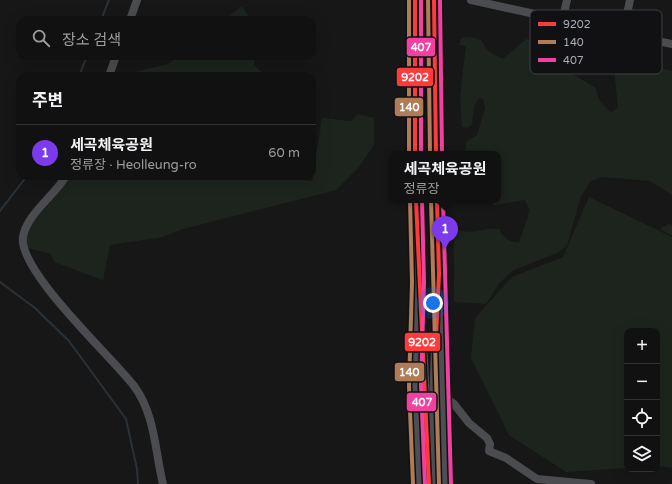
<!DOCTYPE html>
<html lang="ko">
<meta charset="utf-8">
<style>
:root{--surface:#111;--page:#1e1f1f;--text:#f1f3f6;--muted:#9c9d9f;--line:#303131;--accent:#7c3aed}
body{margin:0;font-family:"Varela Round","Noto Sans KR",sans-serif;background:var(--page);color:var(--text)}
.controls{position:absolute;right:12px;bottom:12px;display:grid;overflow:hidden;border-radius:8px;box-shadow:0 4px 16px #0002}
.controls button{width:36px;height:36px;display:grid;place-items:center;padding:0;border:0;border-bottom:1px solid var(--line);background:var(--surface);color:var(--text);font:20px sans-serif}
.you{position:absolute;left:433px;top:303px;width:14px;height:14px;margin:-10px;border:3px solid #fff;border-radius:50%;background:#1a73e8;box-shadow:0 0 0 6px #1a73e833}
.badge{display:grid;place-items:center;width:26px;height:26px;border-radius:50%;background:var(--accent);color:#fff;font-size:13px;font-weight:700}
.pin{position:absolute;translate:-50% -33px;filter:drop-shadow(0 1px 2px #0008)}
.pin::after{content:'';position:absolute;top:21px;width:14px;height:12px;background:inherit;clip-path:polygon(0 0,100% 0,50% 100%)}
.popup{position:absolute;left:389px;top:151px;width:112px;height:52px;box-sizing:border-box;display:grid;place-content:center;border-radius:8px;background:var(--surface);filter:drop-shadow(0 1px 3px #0005);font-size:13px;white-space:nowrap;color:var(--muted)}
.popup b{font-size:15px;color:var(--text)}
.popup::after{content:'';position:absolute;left:50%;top:100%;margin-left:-8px;border:8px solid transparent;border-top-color:var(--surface)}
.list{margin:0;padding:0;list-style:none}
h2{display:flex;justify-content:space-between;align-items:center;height:52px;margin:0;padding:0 16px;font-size:17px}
h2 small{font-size:13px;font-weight:400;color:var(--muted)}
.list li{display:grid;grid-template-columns:26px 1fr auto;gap:12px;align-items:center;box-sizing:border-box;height:56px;padding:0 16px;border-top:1px solid var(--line)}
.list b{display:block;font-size:15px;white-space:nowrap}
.list p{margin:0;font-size:13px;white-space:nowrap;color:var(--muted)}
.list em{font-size:13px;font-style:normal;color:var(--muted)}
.icon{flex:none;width:22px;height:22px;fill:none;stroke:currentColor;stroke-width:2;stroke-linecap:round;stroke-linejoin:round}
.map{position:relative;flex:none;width:672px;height:484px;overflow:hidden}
.search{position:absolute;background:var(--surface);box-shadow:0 4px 16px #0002;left:16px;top:16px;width:300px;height:44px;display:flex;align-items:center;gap:10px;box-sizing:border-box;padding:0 14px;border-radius:12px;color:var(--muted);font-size:15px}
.panel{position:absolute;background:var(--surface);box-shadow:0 4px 16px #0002;left:16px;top:72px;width:300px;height:108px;border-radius:12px}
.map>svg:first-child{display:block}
</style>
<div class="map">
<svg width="672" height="484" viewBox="0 0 672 484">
<rect width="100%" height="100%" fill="#171717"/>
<!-- green -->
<g fill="#1d241e">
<path d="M242 6 251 20H224Z"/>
<path d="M471 37 481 40 488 51 503 59 526 39 573 49C575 58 571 66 574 75L596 88C597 99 602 105 611 112L618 108 613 58 672 71V195L650 181 603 177 591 181 581 196 567 246 557 253 514 270 500 282 486 304 454 302V229C472 236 483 227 500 229L501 234 510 241 519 243 530 210 525 200 495 205 486 200H498V154H465L466 142 477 135 485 108 483 98 478 99 474 106 472 124 467 128 462 127 460 96 466 46 459 45 461 38Z"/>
<path d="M179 56H255L254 65 266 76H131L134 72 168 64Z"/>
<path d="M358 114 374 118V145L358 168 336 190 183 229 163 237 110 245 103 280 54 262 51 254 28 248C27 245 26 241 26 238 27 221 61 193 70 176H280L312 181 322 118 351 121Z"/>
<path d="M589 197 672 237V468L657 466V331H627V468L566 472 509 435 471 358 475 318 512 277 563 257Z"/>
<path d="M669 224 672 225V236L660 229Z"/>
</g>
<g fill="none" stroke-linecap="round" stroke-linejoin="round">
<!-- stream -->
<g stroke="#2a3239" stroke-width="2">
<path d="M101 20 109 0"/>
<path d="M79 76 87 56"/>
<path d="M0 211 27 176"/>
<path d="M0 282 35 308 69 341 126 419 137 469 138 484"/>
</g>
<!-- minor -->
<g stroke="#4b4c50" stroke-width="8">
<path d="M471 0 672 44"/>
<path d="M130 20 137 0"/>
<path d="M562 21 567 0"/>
<path d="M623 33 630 0"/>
<path d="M596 51 601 29"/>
<path d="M109 76 116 56"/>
<path d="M66 176C55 195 26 215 23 237 18 271 111 356 134 386 155 414 155 451 163 484"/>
<path d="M443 396 454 404 469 423 487 438 490 444 489 451 506 458 537 479 591 484"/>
</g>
<!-- major -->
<g stroke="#4d4f52" stroke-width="10">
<path d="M415 0V154"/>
<path d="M434 0 436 154"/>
<path d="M416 200 418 282 415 386 419 484"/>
<path d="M437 200 445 484"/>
<path d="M422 339 429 484"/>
<path d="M436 349 434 406 436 484"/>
</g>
<defs>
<g id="bus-1">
<path d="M415 0V154"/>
<path d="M434 0 436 154"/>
<path d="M416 200 429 484"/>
<path d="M436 339 439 274 437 200"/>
</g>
<g id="bus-2">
<path d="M409 0V154"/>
<path d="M428 0 430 154"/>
<path d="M410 200 412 282 409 386 413 484"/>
<path d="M431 200 439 484"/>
</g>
<g id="bus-3">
<path d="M421 0V154"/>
<path d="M440 0 442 154"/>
<path d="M422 200 424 282 421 386 425 484"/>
<path d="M443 200 451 484"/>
</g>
</defs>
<!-- bus-1 casing -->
<use href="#bus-1" stroke="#111113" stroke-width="7"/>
<!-- bus-2 casing -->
<use href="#bus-2" stroke="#111113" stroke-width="7"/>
<!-- bus-3 casing -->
<use href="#bus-3" stroke="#111113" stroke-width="7"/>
<!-- bus-1 -->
<use href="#bus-1" stroke="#ff3a3a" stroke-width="4"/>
<!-- bus-2 -->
<use href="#bus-2" stroke="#b07c57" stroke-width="4"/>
<!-- bus-3 -->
<use href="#bus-3" stroke="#f240a1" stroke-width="4"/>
</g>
<!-- legend -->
<rect x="530" y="10" width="132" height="64" rx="6" fill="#111113" stroke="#3e4045" stroke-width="1"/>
<rect x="538" y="22" width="18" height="4" fill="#ff3a3a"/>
<rect x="538" y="40" width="18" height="4" fill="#b07c57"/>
<rect x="538" y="58" width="18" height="4" fill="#f240a1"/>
<g font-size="11" fill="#a8adb8">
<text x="563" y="28">9202</text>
<text x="563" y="46">140</text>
<text x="563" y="64">407</text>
</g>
<g stroke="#111113" stroke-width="1.5">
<rect x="406" y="37" width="30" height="20" rx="4" fill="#f240a1"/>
<rect x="396" y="67" width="38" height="20" rx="4" fill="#ff3a3a"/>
<rect x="394" y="97" width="30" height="20" rx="4" fill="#b07c57"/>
<rect x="404" y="332" width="37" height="20" rx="4" fill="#ff3a3a"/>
<rect x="394" y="362" width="31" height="20" rx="4" fill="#b07c57"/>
<rect x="406" y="392" width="31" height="20" rx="4" fill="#f240a1"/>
</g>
<g font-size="11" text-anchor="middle" font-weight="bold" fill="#fff">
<text x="421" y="51">407</text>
<text x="415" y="81">9202</text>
<text x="409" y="111">140</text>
<text x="422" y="346">9202</text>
<text x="409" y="376">140</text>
<text x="422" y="406">407</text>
</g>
</svg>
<div class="controls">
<button>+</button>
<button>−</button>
<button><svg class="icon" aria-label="locate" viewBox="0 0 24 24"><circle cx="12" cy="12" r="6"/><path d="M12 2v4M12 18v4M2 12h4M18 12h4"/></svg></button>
<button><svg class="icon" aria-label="layers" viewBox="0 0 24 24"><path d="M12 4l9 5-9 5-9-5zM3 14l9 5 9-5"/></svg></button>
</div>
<div class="you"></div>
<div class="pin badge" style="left:445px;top:249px">1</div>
<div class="popup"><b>세곡체육공원</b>정류장</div>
<div class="search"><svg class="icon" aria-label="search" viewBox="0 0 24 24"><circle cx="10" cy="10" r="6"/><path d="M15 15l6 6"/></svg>장소 검색</div>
<section class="panel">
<h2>주변<small></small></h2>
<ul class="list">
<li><span class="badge">1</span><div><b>세곡체육공원</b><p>정류장 · Heolleung-ro</p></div><em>60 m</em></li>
</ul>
</section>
</div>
